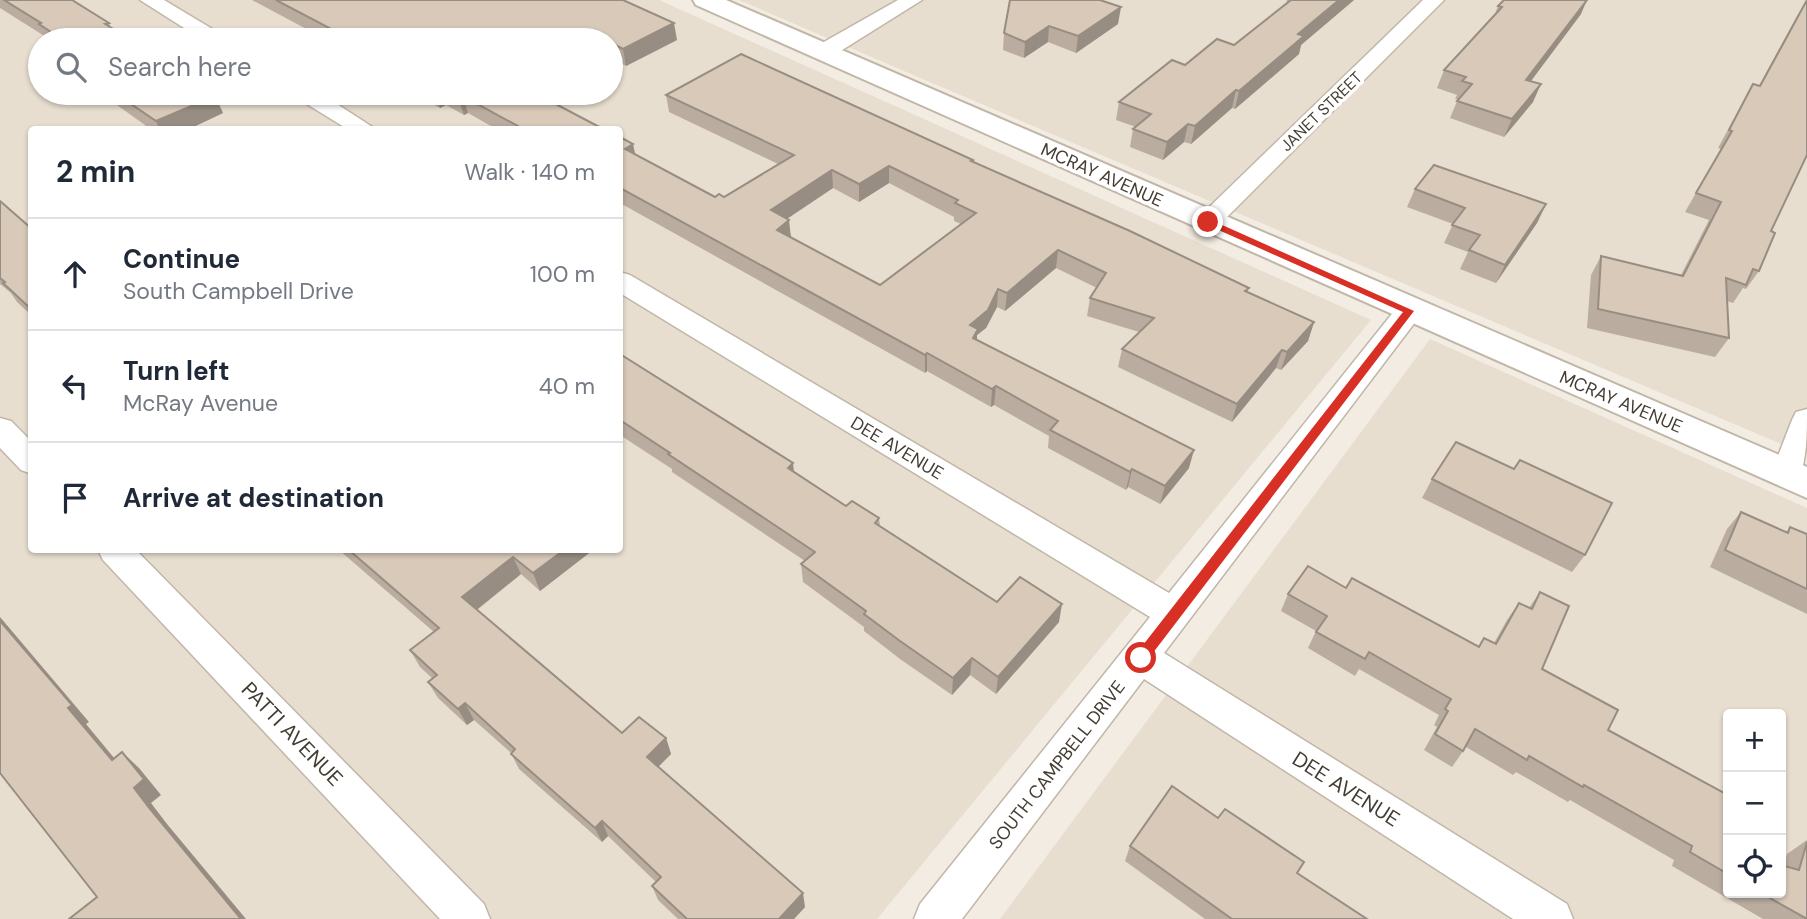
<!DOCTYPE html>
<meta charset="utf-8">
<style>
:root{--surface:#fff;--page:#f2f2f3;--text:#1f2937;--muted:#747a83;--line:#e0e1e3}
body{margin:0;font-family:"DM Sans",sans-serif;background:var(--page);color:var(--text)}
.controls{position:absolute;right:21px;bottom:21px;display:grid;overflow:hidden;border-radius:7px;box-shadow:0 2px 5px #0004}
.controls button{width:63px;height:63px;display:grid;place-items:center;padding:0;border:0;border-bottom:2px solid var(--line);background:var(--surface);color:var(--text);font:35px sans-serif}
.stop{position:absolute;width:21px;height:21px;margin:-16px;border:5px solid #d93025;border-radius:50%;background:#fff}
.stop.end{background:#d93025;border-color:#fff;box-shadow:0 2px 7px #0008}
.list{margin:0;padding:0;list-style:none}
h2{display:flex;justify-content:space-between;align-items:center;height:91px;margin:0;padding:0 28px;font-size:30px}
h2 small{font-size:23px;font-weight:400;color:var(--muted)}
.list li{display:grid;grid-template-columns:46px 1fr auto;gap:21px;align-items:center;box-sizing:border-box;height:112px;padding:0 28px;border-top:2px solid var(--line)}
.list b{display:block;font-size:26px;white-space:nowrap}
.list p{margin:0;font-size:23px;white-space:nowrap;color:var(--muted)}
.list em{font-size:23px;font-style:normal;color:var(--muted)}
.icon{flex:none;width:38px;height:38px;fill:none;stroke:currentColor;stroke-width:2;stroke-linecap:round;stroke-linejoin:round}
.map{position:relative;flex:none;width:1807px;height:919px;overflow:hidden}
.search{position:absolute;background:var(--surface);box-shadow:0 2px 5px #0004;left:28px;top:28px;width:595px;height:77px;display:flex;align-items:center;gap:18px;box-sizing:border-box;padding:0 24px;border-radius:38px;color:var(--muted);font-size:26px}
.panel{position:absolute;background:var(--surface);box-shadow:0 2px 5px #0004;left:28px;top:126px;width:595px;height:427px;border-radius:7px}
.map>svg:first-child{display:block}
</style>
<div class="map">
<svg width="1807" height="919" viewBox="0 0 1807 919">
<rect width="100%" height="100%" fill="#f3ece2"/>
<!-- residential -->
<g fill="#e7decf" fill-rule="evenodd">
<path d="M0 0H659L1371 320 877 919H0ZM40 40H611V93H40ZM32 130H620V550H32Z"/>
<path d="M739 0H1807V455L932 83Z"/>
<path d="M1430 339 1807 508V919H1000ZM1728 714H1781V893H1728Z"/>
</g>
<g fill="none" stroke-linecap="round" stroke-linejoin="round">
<defs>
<g id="minor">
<path d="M140 0H164L224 36 228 40H203Z"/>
<path d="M898 0H922L831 57H815L812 52 815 47Z"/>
<path d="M1423 0H1444L1217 227 1208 230 1199 227 1195 222 1199 217Z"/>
<path d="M294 93H320L377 130H349L297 98Z"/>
<path d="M620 272 630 275 1169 593 1399 305 1409 302 1419 305 1423 311 1419 317 1164 653 1567 904 1573 919H1513L1144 679 962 919H914L920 904 1150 617 620 293Z"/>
<path d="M1807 409C1807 434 1807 460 1798 482L1787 486 1776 482 1771 474 1792 420 1796 412Z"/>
<path d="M0 418 11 421 32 442V474L21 470 0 448Z"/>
<path d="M98 550H136L484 904 490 919H440L103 560Z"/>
</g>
<path id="tertiary" d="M693 0H726L1807 467V498L696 5Z"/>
</defs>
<!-- minor casing -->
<use href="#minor" stroke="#c1b6a7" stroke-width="3"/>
<!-- tertiary casing -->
<use href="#tertiary" stroke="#c1b6a7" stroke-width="4"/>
<!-- minor -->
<use href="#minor" fill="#fff" fill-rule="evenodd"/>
<!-- tertiary -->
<use href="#tertiary" fill="#fff" fill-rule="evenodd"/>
</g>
<!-- wall -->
<g fill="#baad9f" fill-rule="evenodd">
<path d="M0 0H72L109 23 111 28 132 40H48L46 37 0 8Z"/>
<path d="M252 0H623L677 40 626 66 611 58V40H327Z"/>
<path d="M1010 0 1118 24 1076 53 1048 42 1024 58 1003 50 1004 33Z"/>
<path d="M1287 0H1354L1301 45 1299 54 1235 109 1232 108 1191 144 1184 142 1163 160 1130 147 1133 129 1136 127 1116 120 1119 102 1185 65 1234 45 1286 5Z"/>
<path d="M1807 0 1771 231 1759 271 1746 289 1743 288 1733 303 1727 301 1729 338 1715 357 1587 328 1591 275 1601 256 1681 275 1709 220 1685 212 1721 149 1718 148 1743 102 1753 84 1759 86 1797 16Z"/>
<path d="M1498 6 1581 14 1531 81 1533 102 1504 137 1450 118 1458 99H1455L1457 95 1437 88 1444 70 1495 14Z"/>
<path d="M100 93H210L215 96 223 113 187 130H152Z"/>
<path d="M413 93H539L537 94 605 130H498L468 113 464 115 446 105 440 108Z"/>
<path d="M666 95 973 162 1249 288 1247 292 1314 322 1308 341 1281 370 1276 368 1232 422 1118 367 1122 349 1139 332 1087 316 1090 298 1097 288 1056 268 1005 311 997 307 986 328 977 335V340L1189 468 1160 504 1128 487 1126 490 1048 448 1049 436 994 405 991 407 927 371 925 373 620 203V137L635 155 715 197H724L778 164 669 112ZM889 183 954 217V221L961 224 880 285 791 237 787 219 833 188 859 202Z"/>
<path d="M1415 189 1546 204 1537 223 1496 283 1460 269 1468 252 1444 243 1453 224 1407 207Z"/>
<path d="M0 201 32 229V316L17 302 11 293 0 284Z"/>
<path d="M620 354 846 506 879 518 880 526 997 602 1059 622 996 694 970 675 952 695 900 659 864 631V627L803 582 801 564 805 561 672 472V469L620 435Z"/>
<path d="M1514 469 1585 555 1572 572 1422 498 1432 479Z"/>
<path d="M1741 512 1786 532 1790 527 1807 534V614L1710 567 1727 529Z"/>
<path d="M339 550H593L540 591 521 574 477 610 622 733 666 738 671 754 658 767 805 907 794 919H678L658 900 652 886 656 882 608 836 602 842 519 769 511 753 474 720 467 725 438 698 428 682 432 678 420 667 410 650 434 632Z"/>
<path d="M1346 588 1478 647 1484 638 1494 643 1507 620 1519 603 1529 608 1540 592 1542 669 1608 730 1728 795V893H1781L1784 866 1787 854 1807 840V919H1763L1672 866 1674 860 1570 800 1568 802 1516 772 1513 775 1466 747 1452 767 1424 750 1437 727 1434 725 1439 715 1359 669 1355 676 1308 648 1316 631 1281 611 1288 594Z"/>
<path d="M1130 846 1297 873 1367 919H1205L1125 861Z"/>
</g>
<!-- shaded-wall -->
<g fill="#978d82">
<path d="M1339 0H1354L1301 45 1299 54 1235 109 1239 91 1298 34Z"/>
<path d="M1587 0 1581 14 1519 97 1526 80Z"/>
<path d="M1121 7 1118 24 1076 53 1078 36Z"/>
<path d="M674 23 677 40 626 66 623 49Z"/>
<path d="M1049 26 1048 42 1024 58 1025 42Z"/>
<path d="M1541 84 1533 102 1504 137 1512 119Z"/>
<path d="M1236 90 1232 108 1191 144 1195 126Z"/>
<path d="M435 93H442L446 105 440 108Z"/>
<path d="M215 96 223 113 187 130H160L156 121Z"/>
<path d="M463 96 468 113 464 115 458 98Z"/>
<path d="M1188 124 1184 142 1163 160 1167 142Z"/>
<path d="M633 144 637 162 625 149Z"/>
<path d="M889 166V183L859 202V184Z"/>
<path d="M832 170 833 188 773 228 771 210Z"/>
<path d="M1546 204 1537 223 1496 283 1505 265Z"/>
<path d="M789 220 791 238 777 230Z"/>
<path d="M1058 250 1056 268 1005 311 1007 293Z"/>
<path d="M998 289 997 307 986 328 977 335V347L970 325Z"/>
<path d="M1314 322 1308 341 1281 370 1287 352Z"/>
<path d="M1282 350 1276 368 1232 422 1237 404Z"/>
<path d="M927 353V371L925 373V355Z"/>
<path d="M996 386 994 405 991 407 992 389Z"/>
<path d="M1194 450 1189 468 1160 504 1165 486Z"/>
<path d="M793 463 795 481 788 468Z"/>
<path d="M1132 469 1128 487 1126 490 1130 472Z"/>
<path d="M564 550H593L540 591 533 573Z"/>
<path d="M513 557 521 574 470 615 462 597Z"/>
<path d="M1062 604 1059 622 996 694 998 677Z"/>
<path d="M0 617 89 722 86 724 129 776 112 760 68 708 0 621Z"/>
<path d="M972 658 970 675 952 695 953 678Z"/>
<path d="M465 703 474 720 467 725 458 709Z"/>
<path d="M666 738 671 754 652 773 647 757Z"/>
<path d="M122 752 139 768 161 795 151 803 167 824 246 919H241L150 809 134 788Z"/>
<path d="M602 821 608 836 602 842 595 828Z"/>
<path d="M803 893 805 907 794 919H779Z"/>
</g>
<!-- building -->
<g fill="#d8c9b9" stroke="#978d82" stroke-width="2" fill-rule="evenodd">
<path d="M4 0H72L109 23 105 24 132 40H63L39 24 41 23Z"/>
<path d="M276 0H623L674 23 623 49 611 43V40H352Z"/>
<path d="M1010 0H1100L1121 7 1078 36 1049 26 1025 42 1004 33Z"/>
<path d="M1291 0H1339L1298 34 1304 36 1239 91 1236 90 1195 126 1188 124 1167 142 1133 129 1151 114 1119 102 1172 60 1185 65 1217 39 1234 45Z"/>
<path d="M1504 0H1587L1526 80 1541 84 1512 119 1457 101 1472 84 1462 81 1466 77 1444 70 1502 7 1498 6Z"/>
<path d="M1807 0V155L1771 231 1775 233 1759 271 1753 269 1746 285 1726 278 1729 338 1598 309 1601 256 1683 276 1721 202 1696 193 1732 131 1729 130 1753 84 1760 86Z"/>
<path d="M741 54 973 160 971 161 1130 231 1249 288 1245 291 1314 322 1287 352 1282 350 1237 404 1122 349 1154 318 1090 298 1106 273 1058 250 1007 293 998 289 988 310 970 325 978 329 973 338 1194 450 1165 486 1132 469 1130 472 1050 430 1058 421 996 386 992 389 927 353 925 355 620 188V137L633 144 625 149 715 197 719 194 724 197 794 155 666 95ZM889 166 958 200 955 203 976 213 880 285 777 230 789 220 771 210 832 170 859 184Z"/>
<path d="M115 93H210L215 96 156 121Z"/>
<path d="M449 93H535L605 130H525L463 96 458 98Z"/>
<path d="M1434 165 1546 204 1505 265 1469 250 1480 235 1452 225 1465 208 1415 189Z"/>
<path d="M0 201 32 229V310L3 283 5 282 0 278Z"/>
<path d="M620 354 793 463 788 468 846 506 852 501 879 518 875 523 997 602 1020 577 1062 604 998 677 972 658 953 678 900 641 864 614 866 611 801 564 815 552 668 454 670 453 620 420Z"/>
<path d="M1456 442 1514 469 1520 460 1612 503 1585 555 1432 479Z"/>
<path d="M1741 512 1788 533 1790 527 1807 534V589L1725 550Z"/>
<path d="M349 550H564L533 573 513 557 462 597 622 733 639 717 666 738 647 757 803 893 779 919H687L652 886 661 877 602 821 595 828 511 754 515 749 465 703 458 709 428 682 437 675 410 650 439 628Z"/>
<path d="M1308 566 1346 588 1352 578 1479 647 1484 638 1496 644 1519 603 1532 609 1540 592 1569 606 1542 669 1618 710 1608 730 1728 795V874L1690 852 1692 846 1584 785 1583 787 1529 756 1527 760 1475 729 1463 751 1435 734 1448 711 1445 709 1451 699 1369 652 1365 659 1316 632 1327 616 1288 594Z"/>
<path d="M0 621 72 705 68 708 112 760 122 752 144 779 134 788 150 809 241 919H69L97 897 0 773Z"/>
<path d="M1172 786 1218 818 1225 809 1304 862 1297 873 1367 919H1232L1130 846Z"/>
<path d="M1807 842V919L1761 893H1781V865L1799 870Z"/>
</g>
<!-- route -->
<path fill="#d93025" d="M1205 220H1211L1414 311 1146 662 1141 664 1134 658 1136 654 1403 312 1205 224Z"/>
<g text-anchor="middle" stroke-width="7" stroke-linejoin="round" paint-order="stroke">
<!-- far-street labels -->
<g font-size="16" fill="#443c32" stroke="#fff">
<text transform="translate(1321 111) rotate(-44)" y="6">JANET STREET</text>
</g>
<!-- street labels -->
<g font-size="18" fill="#443c32" stroke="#fff">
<text transform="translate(1102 175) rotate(24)" y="6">MCRAY AVENUE</text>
<text transform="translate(1621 402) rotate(23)" y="6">MCRAY AVENUE</text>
<text transform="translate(897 448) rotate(31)" y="6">DEE AVENUE</text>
<text transform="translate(1057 765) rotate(-52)" y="6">SOUTH CAMPBELL DRIVE</text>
</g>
<!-- near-street labels -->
<g font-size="21" fill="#443c32" stroke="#fff">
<text transform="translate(292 734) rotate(46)" y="7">PATTI AVENUE</text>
<text transform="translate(1346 789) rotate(32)" y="7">DEE AVENUE</text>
</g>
</g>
</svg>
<div class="controls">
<button>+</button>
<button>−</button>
<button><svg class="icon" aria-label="locate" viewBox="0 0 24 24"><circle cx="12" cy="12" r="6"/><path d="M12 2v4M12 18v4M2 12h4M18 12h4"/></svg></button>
</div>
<div class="stop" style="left:1141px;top:658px"></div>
<div class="stop end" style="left:1208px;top:222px"></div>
<div class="search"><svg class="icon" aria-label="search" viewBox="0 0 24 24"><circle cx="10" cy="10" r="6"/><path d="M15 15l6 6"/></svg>Search here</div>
<section class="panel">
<h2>2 min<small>Walk · 140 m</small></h2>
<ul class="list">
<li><svg class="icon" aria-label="ahead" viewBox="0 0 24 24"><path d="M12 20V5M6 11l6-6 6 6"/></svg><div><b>Continue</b><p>South Campbell Drive</p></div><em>100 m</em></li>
<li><svg class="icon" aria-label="left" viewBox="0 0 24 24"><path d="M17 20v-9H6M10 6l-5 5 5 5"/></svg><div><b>Turn left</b><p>McRay Avenue</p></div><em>40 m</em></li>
<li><svg class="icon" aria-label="arrive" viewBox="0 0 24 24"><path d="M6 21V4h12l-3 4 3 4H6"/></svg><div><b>Arrive at destination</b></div></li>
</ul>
</section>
</div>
